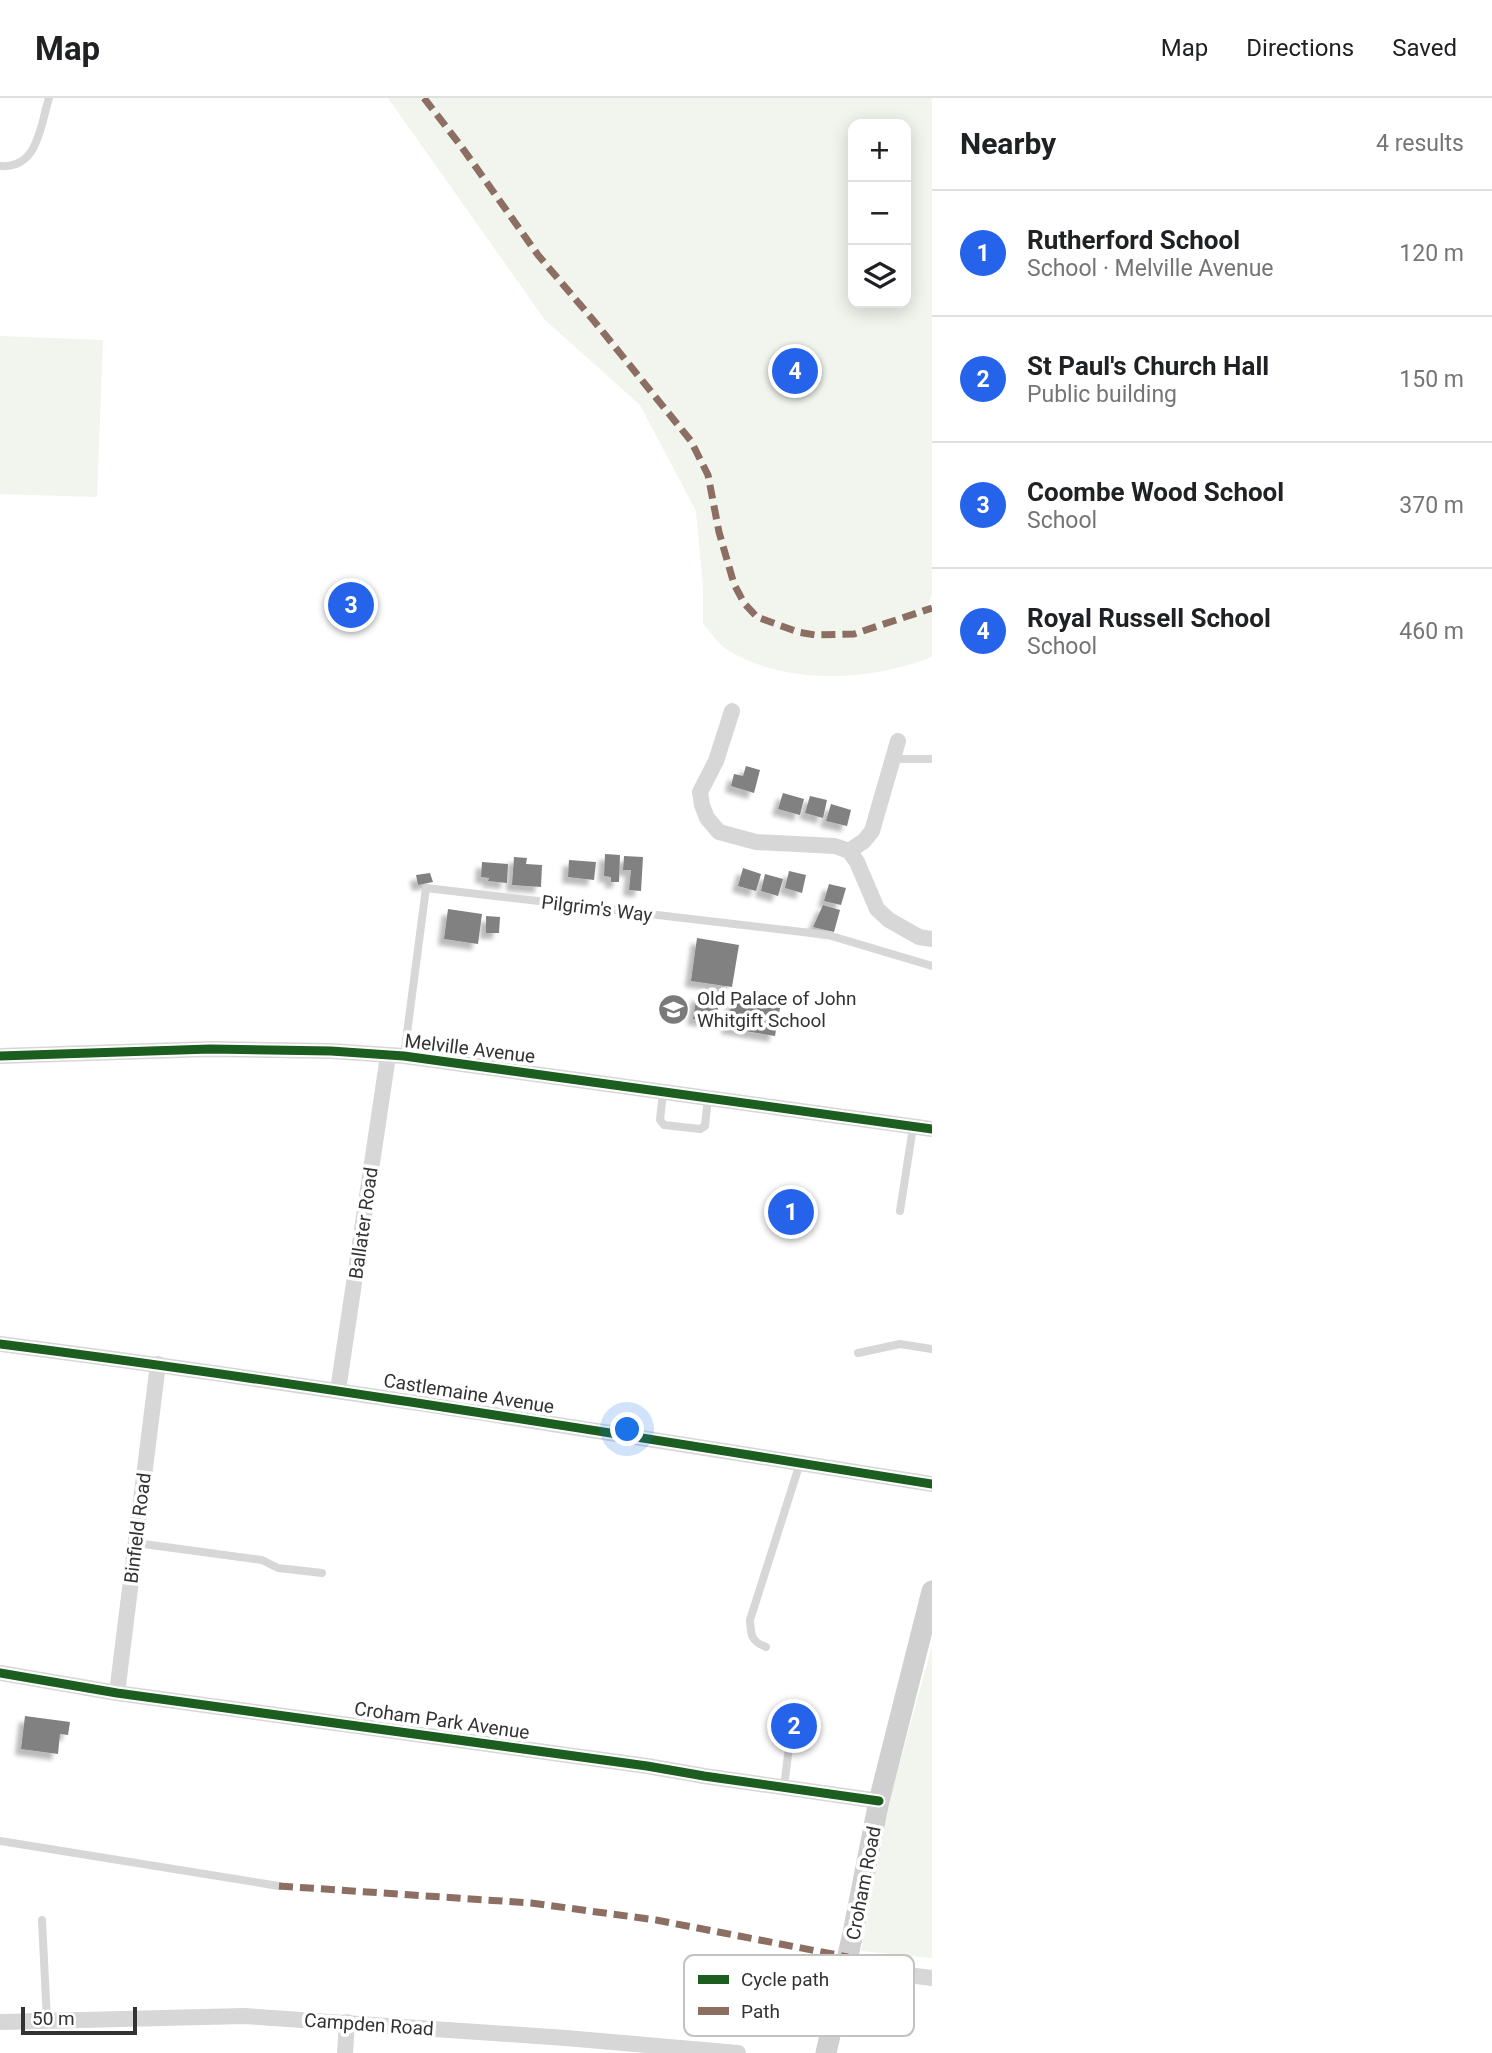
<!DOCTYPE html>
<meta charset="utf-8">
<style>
:root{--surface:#fff;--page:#f2f2f2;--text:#202124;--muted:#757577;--line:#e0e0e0;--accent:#2563eb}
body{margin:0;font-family:Roboto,sans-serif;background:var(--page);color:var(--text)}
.controls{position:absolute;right:21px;top:21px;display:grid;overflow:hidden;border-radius:14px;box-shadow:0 4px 18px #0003}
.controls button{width:63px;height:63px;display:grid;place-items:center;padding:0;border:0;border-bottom:2px solid var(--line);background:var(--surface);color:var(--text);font:35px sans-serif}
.scale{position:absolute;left:21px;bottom:18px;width:116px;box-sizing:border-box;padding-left:7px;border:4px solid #333;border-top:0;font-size:19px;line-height:24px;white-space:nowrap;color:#333;-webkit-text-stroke:5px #fff;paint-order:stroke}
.you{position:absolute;left:628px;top:1332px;width:24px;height:24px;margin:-18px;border:5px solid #fff;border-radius:50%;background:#1a73e8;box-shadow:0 0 0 10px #1a73e833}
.badge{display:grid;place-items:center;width:46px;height:46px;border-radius:50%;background:var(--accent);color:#fff;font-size:23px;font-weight:700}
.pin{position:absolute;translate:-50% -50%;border:4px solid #fff;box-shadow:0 2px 7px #0006}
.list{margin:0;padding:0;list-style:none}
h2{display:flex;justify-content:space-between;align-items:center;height:91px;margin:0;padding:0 28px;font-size:30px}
h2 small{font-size:23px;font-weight:400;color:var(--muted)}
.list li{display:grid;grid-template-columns:46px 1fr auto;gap:21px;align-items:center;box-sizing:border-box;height:126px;padding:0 28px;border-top:2px solid var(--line)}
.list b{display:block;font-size:26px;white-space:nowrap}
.list p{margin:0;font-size:23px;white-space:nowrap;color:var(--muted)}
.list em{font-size:23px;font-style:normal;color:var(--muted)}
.icon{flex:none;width:38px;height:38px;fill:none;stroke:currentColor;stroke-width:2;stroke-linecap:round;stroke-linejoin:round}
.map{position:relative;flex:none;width:932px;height:1955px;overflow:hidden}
header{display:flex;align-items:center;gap:42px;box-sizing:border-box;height:98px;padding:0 35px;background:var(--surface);border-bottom:2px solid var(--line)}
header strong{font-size:33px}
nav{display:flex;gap:38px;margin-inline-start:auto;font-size:24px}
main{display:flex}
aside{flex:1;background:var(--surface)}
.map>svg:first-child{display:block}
</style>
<header>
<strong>Map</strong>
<nav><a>Map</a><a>Directions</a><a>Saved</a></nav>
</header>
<main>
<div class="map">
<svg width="932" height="1955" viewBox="0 0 932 1955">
<defs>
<filter id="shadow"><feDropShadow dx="-6" dy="6" stdDeviation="2" flood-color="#0004"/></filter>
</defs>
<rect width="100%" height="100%" fill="#fff"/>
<!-- green -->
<g fill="#f1f5ed" fill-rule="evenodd">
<path d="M388 0H932V496L928 507H932V559C870 583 788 588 729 553 719 547 711 535 703 526V489L696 413 640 307 545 222ZM853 26H906V205H853Z"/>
<path d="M0 238 103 242 97 399 0 396Z"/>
<path d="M932 1548V1860L861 1853 892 1693Z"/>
</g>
<!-- building -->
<g fill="#818181" filter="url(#shadow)">
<path d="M746 668 760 672 754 695 731 688 734 676 743 678Z"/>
<path d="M783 695 804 701 800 717 778 711Z"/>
<path d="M810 698 827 702 823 720 805 715Z"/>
<path d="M831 706 851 712 847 728 826 723Z"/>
<path d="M605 756 620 757 619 784H611V779L604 778Z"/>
<path d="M624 758 643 759 641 793 629 792 631 772H623Z"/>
<path d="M514 759 527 760 526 766 542 767 541 789 512 787Z"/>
<path d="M569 762 596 764 594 782 568 779Z"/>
<path d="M482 764 508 766 507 785 488 783 489 780 481 779Z"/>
<path d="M743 770 761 776 756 793 738 788Z"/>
<path d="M789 773 806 777 802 795 785 790Z"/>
<path d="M430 775 433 784 418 787 416 777Z"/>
<path d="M765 776 783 781 778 798 761 793Z"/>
<path d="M829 786 846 790 841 807 824 803Z"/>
<path d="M823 807 840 812 834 834 813 829Z"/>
<path d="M448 811 482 816 478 846 444 841Z"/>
<path d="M486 818 500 819 499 835H486Z"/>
<path d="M697 840 739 847 732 889 691 883Z"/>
<path d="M697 897 720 900 716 924 693 921Z"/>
<path d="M732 903 780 910 775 938 727 930Z"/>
<path d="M25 1618 70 1624 68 1637 60 1636 58 1656 21 1651Z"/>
</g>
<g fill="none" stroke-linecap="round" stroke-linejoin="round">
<!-- lane -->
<g stroke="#d7d7d7" stroke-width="8">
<path d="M0 68C38 71 40 29 49 0"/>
<path d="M893 661H932"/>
<path d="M404 958 426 790 828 837 932 868"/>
<path d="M663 994 660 1022 664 1027 700 1031 705 1028 708 1000"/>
<path d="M900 1113 913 1029"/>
<path d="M858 1255 900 1246 932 1251"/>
<path d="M136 1445 262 1462 278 1470 322 1475"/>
<path d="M766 1549C751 1543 751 1538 750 1522L800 1365"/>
<path d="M784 1689 789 1649"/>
<path d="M0 1743 279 1788"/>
<path d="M42 1822 47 1923"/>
</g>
<!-- street -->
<g stroke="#d7d7d7" stroke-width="16">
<path d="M732 613 716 663 700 694 702 707 707 720 719 734 756 744 835 748 849 753 857 764 877 811 889 822 919 839 932 841"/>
<path d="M849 753 864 743 872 733 898 643"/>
<path d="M0 958 210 951 331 953 404 958 932 1031"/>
<path d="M0 1246C312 1286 622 1337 932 1386"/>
<path d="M338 1292 388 958"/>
<path d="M0 1575 117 1595 647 1668 704 1678 879 1703"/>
<path d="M117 1595 158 1266"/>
<path d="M846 1869 932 1880"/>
<path d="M0 1924 244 1918 566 1940 738 1955"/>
<path d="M345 1955 347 1924"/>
</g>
<!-- secondary -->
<path stroke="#d0d0d0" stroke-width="21" d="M826 1955 853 1835 879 1703 932 1493"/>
<!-- quiet -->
<g stroke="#8d6e63" stroke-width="7" stroke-dasharray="14 7" stroke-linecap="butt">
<path d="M424 0 461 48 538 157 594 223 691 343 708 377 719 434 734 486 744 505 757 519 798 534 815 537 854 536 932 510"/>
<path d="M279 1788 531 1805 656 1822 848 1859"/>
</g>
<defs>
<g id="cycleway">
<path d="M0 958 210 951 331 953 404 958 932 1031"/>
<path d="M0 1246C312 1286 622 1337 932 1386"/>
<path d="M0 1575 117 1595 647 1668 704 1678 879 1703"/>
</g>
</defs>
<!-- cycleway casing -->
<use href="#cycleway" stroke="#fff" stroke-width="13"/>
<!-- cycleway -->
<use href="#cycleway" stroke="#1b5e20" stroke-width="9"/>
</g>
<!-- icons -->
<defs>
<symbol id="school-disc" viewBox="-11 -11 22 22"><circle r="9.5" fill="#7a7a7a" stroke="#fff"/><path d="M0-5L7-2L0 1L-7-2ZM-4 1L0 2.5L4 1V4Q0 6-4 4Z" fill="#fff"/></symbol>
</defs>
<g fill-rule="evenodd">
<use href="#school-disc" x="656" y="894" width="35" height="35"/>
</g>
<g text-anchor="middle" stroke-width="7" stroke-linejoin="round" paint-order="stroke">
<!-- street labels -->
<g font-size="19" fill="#333" stroke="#fff">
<text transform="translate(597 810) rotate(7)" y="7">Pilgrim's Way</text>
<text transform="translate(470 950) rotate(7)" y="7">Melville Avenue</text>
<text transform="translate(363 1125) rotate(-82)" y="7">Ballater Road</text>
<text transform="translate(469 1295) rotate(9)" y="7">Castlemaine Avenue</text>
<text transform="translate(137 1430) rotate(-83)" y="7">Binfield Road</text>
<text transform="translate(442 1622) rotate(8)" y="7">Croham Park Avenue</text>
<text transform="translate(863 1785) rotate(-79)" y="7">Croham Road</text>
<text transform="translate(369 1926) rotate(4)" y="7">Campden Road</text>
</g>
<!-- poi labels -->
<g font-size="19" fill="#333" stroke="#fff" text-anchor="start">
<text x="697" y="907">Old Palace of John<tspan x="697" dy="22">Whitgift School</tspan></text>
</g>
</g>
<!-- legend -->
<rect x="684" y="1857" width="230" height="81" rx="10" fill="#fff" stroke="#c2c2c2" stroke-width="2"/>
<rect x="698" y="1877" width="31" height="9" fill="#1b5e20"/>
<rect x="698" y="1909" width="31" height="8" fill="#8d6e63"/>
<g font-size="19" fill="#333">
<text x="741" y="1888">Cycle path</text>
<text x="741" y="1920">Path</text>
</g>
</svg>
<div class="controls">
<button>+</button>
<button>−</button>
<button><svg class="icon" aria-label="layers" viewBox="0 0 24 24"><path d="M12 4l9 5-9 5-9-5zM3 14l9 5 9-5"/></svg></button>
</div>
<div class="scale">50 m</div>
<div class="you"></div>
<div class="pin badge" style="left:791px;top:1114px">1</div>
<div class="pin badge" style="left:794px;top:1628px">2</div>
<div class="pin badge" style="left:351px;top:507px">3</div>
<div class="pin badge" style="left:795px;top:273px">4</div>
</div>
<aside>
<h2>Nearby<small>4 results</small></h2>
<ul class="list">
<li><span class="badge">1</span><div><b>Rutherford School</b><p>School · Melville Avenue</p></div><em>120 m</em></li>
<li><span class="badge">2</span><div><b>St Paul's Church Hall</b><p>Public building</p></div><em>150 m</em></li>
<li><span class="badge">3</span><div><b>Coombe Wood School</b><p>School</p></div><em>370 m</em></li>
<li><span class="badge">4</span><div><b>Royal Russell School</b><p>School</p></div><em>460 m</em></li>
</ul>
</aside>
</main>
